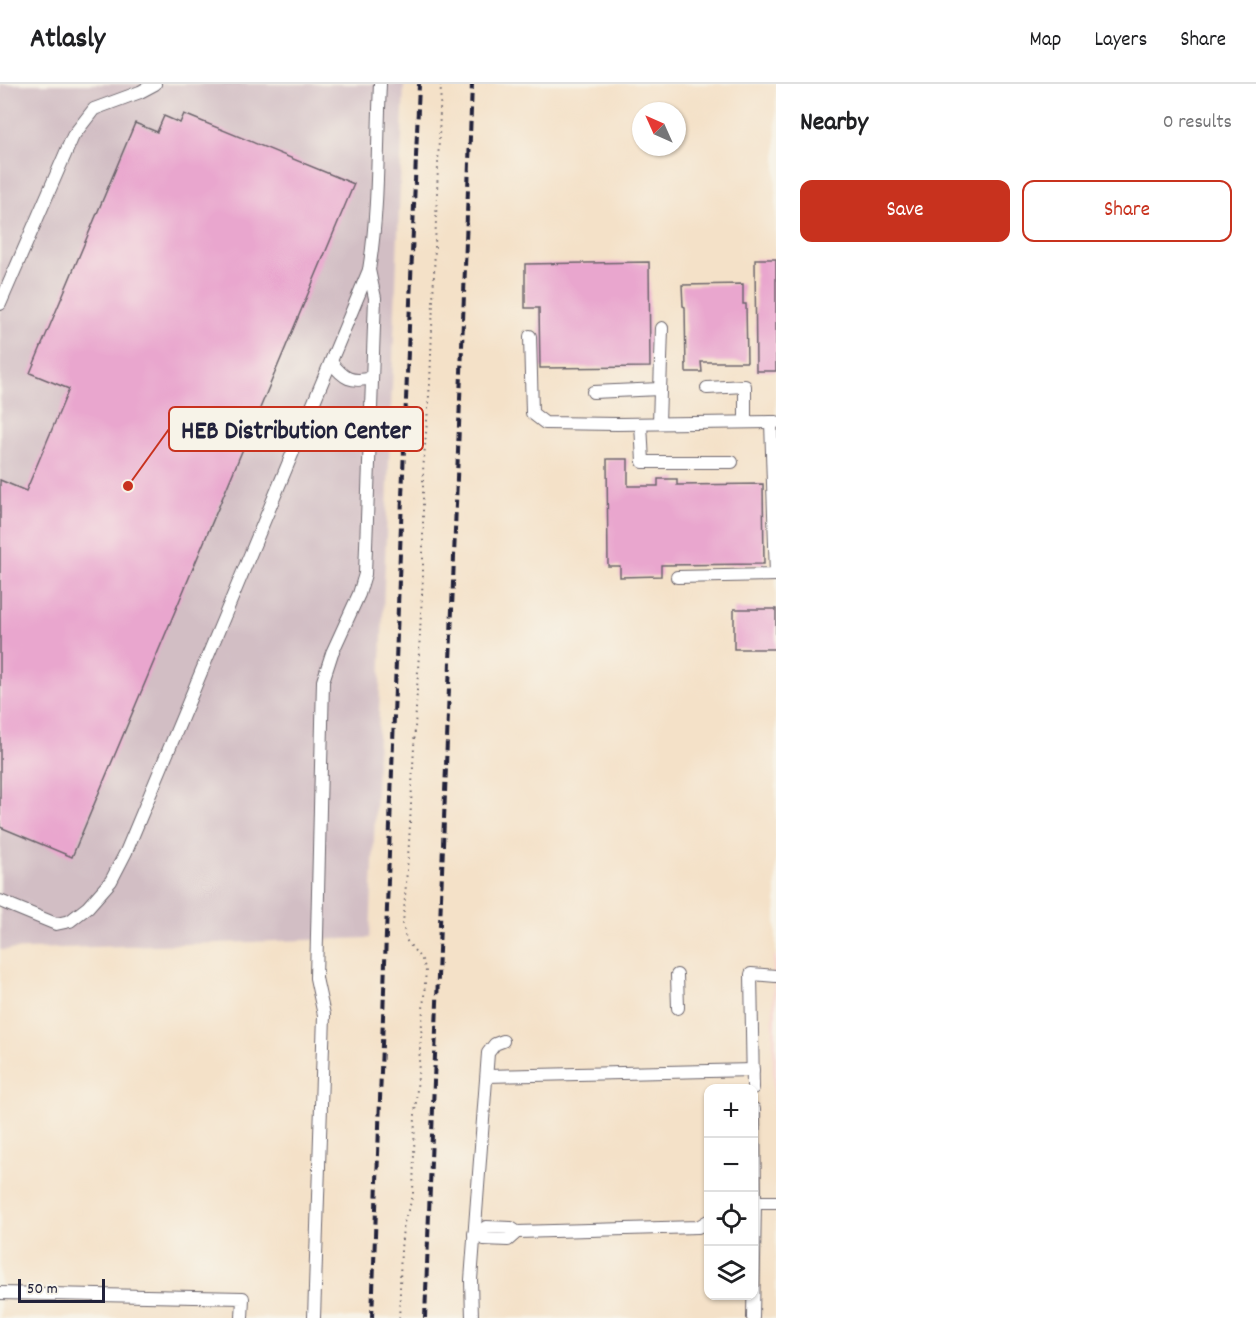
<!DOCTYPE html>
<meta charset="utf-8">
<style>
:root{--surface:#fff;--page:#f2f2f2;--text:#202124;--muted:#757577;--line:#e0e0e0;--accent:#c8321e}
body{margin:0;font-family:Dekko,sans-serif;background:var(--page);color:var(--text)}
.controls{position:absolute;right:18px;bottom:18px;display:grid;overflow:hidden;border-radius:12px;box-shadow:0 2px 4px #0004}
.controls button{width:54px;height:54px;display:grid;place-items:center;padding:0;border:0;border-bottom:2px solid var(--line);background:var(--surface);color:var(--text);font:30px sans-serif}
.compass{position:absolute;left:632px;top:18px;width:54px;height:54px;border-radius:50%;background:var(--surface);box-shadow:0 2px 4px #0004;rotate:315deg}
.scale{position:absolute;left:18px;bottom:15px;width:87px;box-sizing:border-box;padding-left:6px;border:3px solid #22223b;border-top:0;font-size:16px;line-height:21px;white-space:nowrap;color:#22223b;-webkit-text-stroke:4px #f7f3e8;paint-order:stroke}
.list{margin:0;padding:0;list-style:none}
h2{display:flex;justify-content:space-between;align-items:center;height:78px;margin:0;padding:0 24px;font-size:26px}
h2 small{font-size:20px;font-weight:400;color:var(--muted)}
.actions{display:flex;gap:12px;padding:18px 24px}
.actions a{flex:1;padding:14px 0;border:2px solid var(--accent);border-radius:12px;text-align:center;font-size:21px;color:var(--accent)}
.actions .main{background:var(--accent);color:#fff}
.icon{flex:none;width:33px;height:33px;fill:none;stroke:currentColor;stroke-width:2;stroke-linecap:round;stroke-linejoin:round}
.map{position:relative;flex:none;width:776px;height:1234px;overflow:hidden}
header{display:flex;align-items:center;gap:36px;box-sizing:border-box;height:84px;padding:0 30px;background:var(--surface);border-bottom:2px solid var(--line)}
header strong{font-size:28px}
nav{display:flex;gap:33px;margin-inline-start:auto;font-size:21px}
main{display:flex}
aside{flex:1;background:var(--surface)}
.map>svg:first-child{display:block}
</style>
<header>
<strong>Atlasly</strong>
<nav><a>Map</a><a>Layers</a><a>Share</a></nav>
</header>
<main>
<div class="map">
<svg width="776" height="1234" viewBox="0 0 776 1234">
<rect width="100%" height="100%" fill="#f7f3e8"/>
<filter id="ink" filterUnits="userSpaceOnUse"><feTurbulence type="fractalNoise" baseFrequency=".0167" numOctaves="2"/><feDisplacementMap in="SourceGraphic" scale="12" xChannelSelector="R" yChannelSelector="G"/><feConvolveMatrix kernelMatrix="1 2 1 2 8 2 1 2 1" color-interpolation-filters="sRGB"/></filter>
<filter id="wash" filterUnits="userSpaceOnUse"><feTurbulence type="fractalNoise" baseFrequency=".008" numOctaves="4" result="noise"/><feDisplacementMap in="SourceGraphic" scale="24" xChannelSelector="R" yChannelSelector="G"/><feGaussianBlur stdDeviation="1.35" result="paint"/><feColorMatrix in="noise" values="0 0 0 0 0 0 0 0 0 0 0 0 0 0 0 0 0 1.4 0 .05"/><feComposite in="paint" operator="in"/></filter>
<g filter="url(#wash)">
<rect width="100%" height="100%" fill="#f4e1c8"/>
<!-- built -->
<path fill="#f7d0ce" d="M776 871V1072L774 1071 773 1049V874Z"/>
<!-- industrial -->
<path fill="#d2bec4" d="M0 0H404L370 854 0 866Z"/>
<g id="blocks">
<!-- building -->
<g fill="#e9a6ce">
<path d="M184 30 354 100 72 773 0 743V396L26 407 69 305 30 289 135 39 157 48 164 32 180 39Z"/>
<path d="M755 175H776V287H756Z"/>
<path d="M649 178 650 283 540 284 539 224H525V180Z"/>
<path d="M743 200V220H746L747 278H701L702 288H686L685 223 683 222 682 201Z"/>
<path d="M607 375H628V402H658V395H677V401L763 400 764 480 661 481V492L620 493V482H608Z"/>
<rect x="734" y="525" width="42" height="40"/>
</g>
</g>
</g>
<g filter="url(#ink)">
<use href="#blocks" fill-opacity="0" stroke="#6c656c" stroke-width="1.5"/>
<g fill="none" stroke-linecap="round" stroke-linejoin="round">
<defs>
<g id="minor">
<path d="M0 220 73 52 94 25 140 8 155 0"/>
<path d="M530 252 532 329 545 339 617 340 776 338"/>
<path d="M331 278C344 295 351 299 372 294"/>
<path d="M707 304 745 302V338"/>
<path d="M593 308 660 305"/>
<path d="M659 339 662 244"/>
<path d="M641 340 643 378H732"/>
<path d="M677 493 776 491 771 338"/>
<path d="M0 817 56 840 70 837 88 823 111 797 126 768 369 186C379 125 377 62 380 0"/>
<path d="M677 891 678 924"/>
<path d="M487 992 753 986"/>
<path d="M753 1004 751 890 776 892"/>
<path d="M754 1025 755 1118H776"/>
<path d="M474 1150H480L486 1143 511 1144 517 1148 698 1143 708 1137"/>
<path d="M480 1150 484 1155 508 1156 517 1148"/>
<path d="M0 1209 243 1214 242 1234"/>
<path d="M314 1234 324 931 316 894 323 597 332 569 359 510 365 490 375 214 369 186"/>
<path d="M472 1234 471 1196 488 969 495 960 503 957"/>
<path d="M753 1234 755 1118"/>
</g>
</defs>
<!-- minor casing -->
<use href="#minor" stroke="#6c656c" stroke-width="14"/>
<!-- path -->
<path stroke="#6c656c" stroke-width="2" stroke-dasharray="1.5 4.5" stroke-linecap="butt" d="M399 1234C401 1205 399 1175 403 1145 404 1133 411 1122 413 1110L415 1031 426 886 422 876 406 856 403 840 409 759 423 491V387L430 299 441 0"/>
<!-- minor -->
<use href="#minor" stroke="#fff" stroke-width="12"/>
<!-- rail -->
<g stroke="#22223b" stroke-width="4" stroke-dasharray="9 4.5" stroke-linecap="butt">
<path d="M372 1234 402 413 419 0"/>
<path d="M425 1234 472 0"/>
</g>
</g>
</g>
<!-- callouts -->
<path fill="none" stroke="#c8321e" stroke-width="2" d="M128 402L169 345"/>
<circle fill="#c8321e" stroke="#f7f3e8" stroke-width="2" cx="128" cy="402" r="6"/>
<rect fill="#f7f3e8" stroke="#c8321e" stroke-width="2" x="169" y="323" width="254" height="44" rx="6"/>
<g font-size="26" text-anchor="middle" font-weight="bold" fill="#22223b">
<text x="296" y="354">HEB Distribution Center</text>
</g>
</svg>
<div class="controls">
<button>+</button>
<button>−</button>
<button><svg class="icon" aria-label="locate" viewBox="0 0 24 24"><circle cx="12" cy="12" r="6"/><path d="M12 2v4M12 18v4M2 12h4M18 12h4"/></svg></button>
<button><svg class="icon" aria-label="layers" viewBox="0 0 24 24"><path d="M12 4l9 5-9 5-9-5zM3 14l9 5 9-5"/></svg></button>
</div>
<svg class="compass" viewBox="-18 -18 36 36"><path d="M0-13l5 13h-10z" fill="#e53935"/><path d="M0 13l5-13h-10z" fill="#757577"/></svg>
<div class="scale">50 m</div>
</div>
<aside>
<h2>Nearby<small>0 results</small></h2>
<ul class="list">
</ul>
<div class="actions"><a class="main">Save</a><a>Share</a></div>
</aside>
</main>
